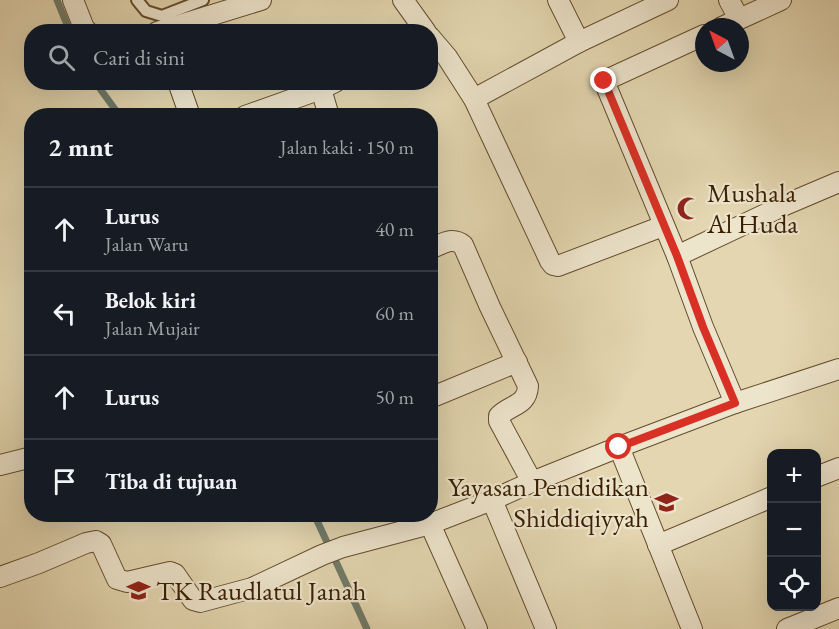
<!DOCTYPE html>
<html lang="id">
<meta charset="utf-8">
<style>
:root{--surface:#171b24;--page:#20242c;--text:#f1f3f6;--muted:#9ea1a6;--line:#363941}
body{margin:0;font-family:"EB Garamond",serif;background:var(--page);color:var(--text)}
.controls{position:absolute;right:18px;bottom:18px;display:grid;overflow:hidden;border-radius:12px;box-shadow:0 6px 24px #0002}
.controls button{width:54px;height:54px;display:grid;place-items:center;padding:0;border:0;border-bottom:2px solid var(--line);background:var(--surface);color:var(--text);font:30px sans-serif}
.compass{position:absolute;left:695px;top:18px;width:54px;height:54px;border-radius:50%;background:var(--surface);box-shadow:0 6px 24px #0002;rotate:319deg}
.stop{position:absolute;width:18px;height:18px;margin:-14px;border:4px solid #d93025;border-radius:50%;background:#fff}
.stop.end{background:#d93025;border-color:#fff;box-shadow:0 2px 6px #0008}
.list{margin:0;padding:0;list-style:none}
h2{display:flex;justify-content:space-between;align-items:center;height:78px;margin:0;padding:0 24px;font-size:26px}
h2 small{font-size:20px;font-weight:400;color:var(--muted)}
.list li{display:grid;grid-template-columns:39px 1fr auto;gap:18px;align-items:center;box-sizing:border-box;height:84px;padding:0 24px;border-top:2px solid var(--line)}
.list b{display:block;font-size:22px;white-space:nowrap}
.list p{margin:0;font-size:20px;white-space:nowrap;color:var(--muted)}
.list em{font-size:20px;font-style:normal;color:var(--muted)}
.icon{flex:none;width:33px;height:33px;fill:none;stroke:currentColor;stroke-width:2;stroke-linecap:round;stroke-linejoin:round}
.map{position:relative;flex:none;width:839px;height:629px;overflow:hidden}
.search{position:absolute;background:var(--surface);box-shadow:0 6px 24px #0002;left:24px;top:24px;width:414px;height:66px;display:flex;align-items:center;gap:15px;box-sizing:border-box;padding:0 21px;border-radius:24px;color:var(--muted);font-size:22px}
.panel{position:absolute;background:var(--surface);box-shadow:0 6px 24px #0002;left:24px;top:108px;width:414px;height:414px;border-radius:24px}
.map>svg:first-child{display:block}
</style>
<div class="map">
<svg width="839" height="629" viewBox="0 0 839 629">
<rect width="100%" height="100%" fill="#e3d6b0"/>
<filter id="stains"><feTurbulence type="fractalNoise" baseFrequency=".00333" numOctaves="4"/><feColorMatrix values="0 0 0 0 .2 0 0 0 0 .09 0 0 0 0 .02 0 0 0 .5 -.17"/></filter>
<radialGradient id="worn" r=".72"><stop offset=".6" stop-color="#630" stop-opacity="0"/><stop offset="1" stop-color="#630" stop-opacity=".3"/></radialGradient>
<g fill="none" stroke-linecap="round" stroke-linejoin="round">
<!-- stream -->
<g stroke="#707b69" stroke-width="7">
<path d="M57 0 70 32"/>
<path d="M95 82 120 116"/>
<path d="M314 514 367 629"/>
</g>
<defs>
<path id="lane" d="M137 0 146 11 162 16 203 0"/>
<g id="street">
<path d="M73 0 84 28 88 32"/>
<path d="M403 0 426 32"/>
<path d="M558 0 579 42"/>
<path d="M729 0 739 19"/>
<path d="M722 27 781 0"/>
<path d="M157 32 261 0"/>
<path d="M704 35 604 81 677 256 703 327 735 403"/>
<path d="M430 37 447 57 474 99 550 261 553 265 558 266 663 226"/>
<path d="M178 82 190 116"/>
<path d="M321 89 329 116"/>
<path d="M474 99 579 42 668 0"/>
<path d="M245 116 321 89 335 82"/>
<path d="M430 249C442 244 452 236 463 245L490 307 528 386C527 406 511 404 499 416V421L532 482"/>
<path d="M677 256 787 204 839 182"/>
<path d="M430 398 517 362"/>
<path d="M619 447 692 629"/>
<path d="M0 465 32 457"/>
<path d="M816 477 839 468"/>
<path d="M492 500 546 629"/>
<path d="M430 524 477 629"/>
<path d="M658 545 772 497"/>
<path d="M0 577 39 563 86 543 96 541 101 544 117 579 127 582 170 572 175 574 193 600 200 602 252 588 322 555 343 547 430 524 492 500 532 482 619 447 735 403 839 369"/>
<path d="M787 629 839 608"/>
</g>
</defs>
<!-- lane casing -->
<use href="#lane" stroke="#644d2d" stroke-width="14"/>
<!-- street casing -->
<use href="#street" stroke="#644d2d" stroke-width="22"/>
<!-- lane -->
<use href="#lane" stroke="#ede4cc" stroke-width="10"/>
<!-- street -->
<use href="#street" stroke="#ede4cc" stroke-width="20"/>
</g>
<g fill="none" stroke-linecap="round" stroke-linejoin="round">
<!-- route -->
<path stroke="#d93025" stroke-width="8" d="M604 81 677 256 703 327 735 403 619 447"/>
</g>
<!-- icons -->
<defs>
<symbol id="mosque-bare" viewBox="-9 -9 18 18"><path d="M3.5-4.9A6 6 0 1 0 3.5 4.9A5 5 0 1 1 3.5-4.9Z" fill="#8f2418" stroke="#ede4cc" stroke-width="2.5" paint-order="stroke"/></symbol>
<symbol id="school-bare" viewBox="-9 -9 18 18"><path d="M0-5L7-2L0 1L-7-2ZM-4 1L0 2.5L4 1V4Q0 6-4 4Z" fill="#8f2418" stroke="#ede4cc" stroke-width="2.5" paint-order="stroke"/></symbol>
</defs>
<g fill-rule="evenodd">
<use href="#mosque-bare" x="672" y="192" width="33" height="33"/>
<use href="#school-bare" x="650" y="486" width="33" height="33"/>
<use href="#school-bare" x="122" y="574" width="33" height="33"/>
</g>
<g text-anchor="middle" stroke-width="4.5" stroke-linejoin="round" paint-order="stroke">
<!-- poi labels -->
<g font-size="27" fill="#391f01" stroke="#ede4cc" text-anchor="start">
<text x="707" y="202">Mushala<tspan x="707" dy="31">Al Huda</tspan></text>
<text x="649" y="496" text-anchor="end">Yayasan Pendidikan<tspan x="649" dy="31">Shiddiqiyyah</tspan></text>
<text x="156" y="600">TK Raudlatul Janah</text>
</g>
</g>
<rect width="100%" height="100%" filter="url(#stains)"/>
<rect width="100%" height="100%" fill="url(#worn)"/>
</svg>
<div class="controls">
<button>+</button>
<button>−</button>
<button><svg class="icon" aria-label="locate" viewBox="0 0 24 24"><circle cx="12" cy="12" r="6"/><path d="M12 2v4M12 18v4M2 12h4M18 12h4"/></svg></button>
</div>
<svg class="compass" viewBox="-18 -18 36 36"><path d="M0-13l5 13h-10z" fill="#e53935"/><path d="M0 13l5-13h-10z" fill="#9ea1a6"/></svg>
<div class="stop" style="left:619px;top:447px"></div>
<div class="stop end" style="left:604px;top:81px"></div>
<div class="search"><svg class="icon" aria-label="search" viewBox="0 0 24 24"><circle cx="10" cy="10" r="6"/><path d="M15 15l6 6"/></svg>Cari di sini</div>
<section class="panel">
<h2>2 mnt<small>Jalan kaki · 150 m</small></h2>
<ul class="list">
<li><svg class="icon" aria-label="ahead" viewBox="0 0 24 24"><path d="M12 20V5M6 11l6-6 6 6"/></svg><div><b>Lurus</b><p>Jalan Waru</p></div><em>40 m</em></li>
<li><svg class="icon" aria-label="left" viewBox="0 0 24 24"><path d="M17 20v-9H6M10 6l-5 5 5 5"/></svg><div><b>Belok kiri</b><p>Jalan Mujair</p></div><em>60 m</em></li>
<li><svg class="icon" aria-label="ahead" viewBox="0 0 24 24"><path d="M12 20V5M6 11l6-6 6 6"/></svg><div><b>Lurus</b></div><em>50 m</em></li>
<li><svg class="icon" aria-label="arrive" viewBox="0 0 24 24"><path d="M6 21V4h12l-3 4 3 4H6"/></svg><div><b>Tiba di tujuan</b></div></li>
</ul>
</section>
</div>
